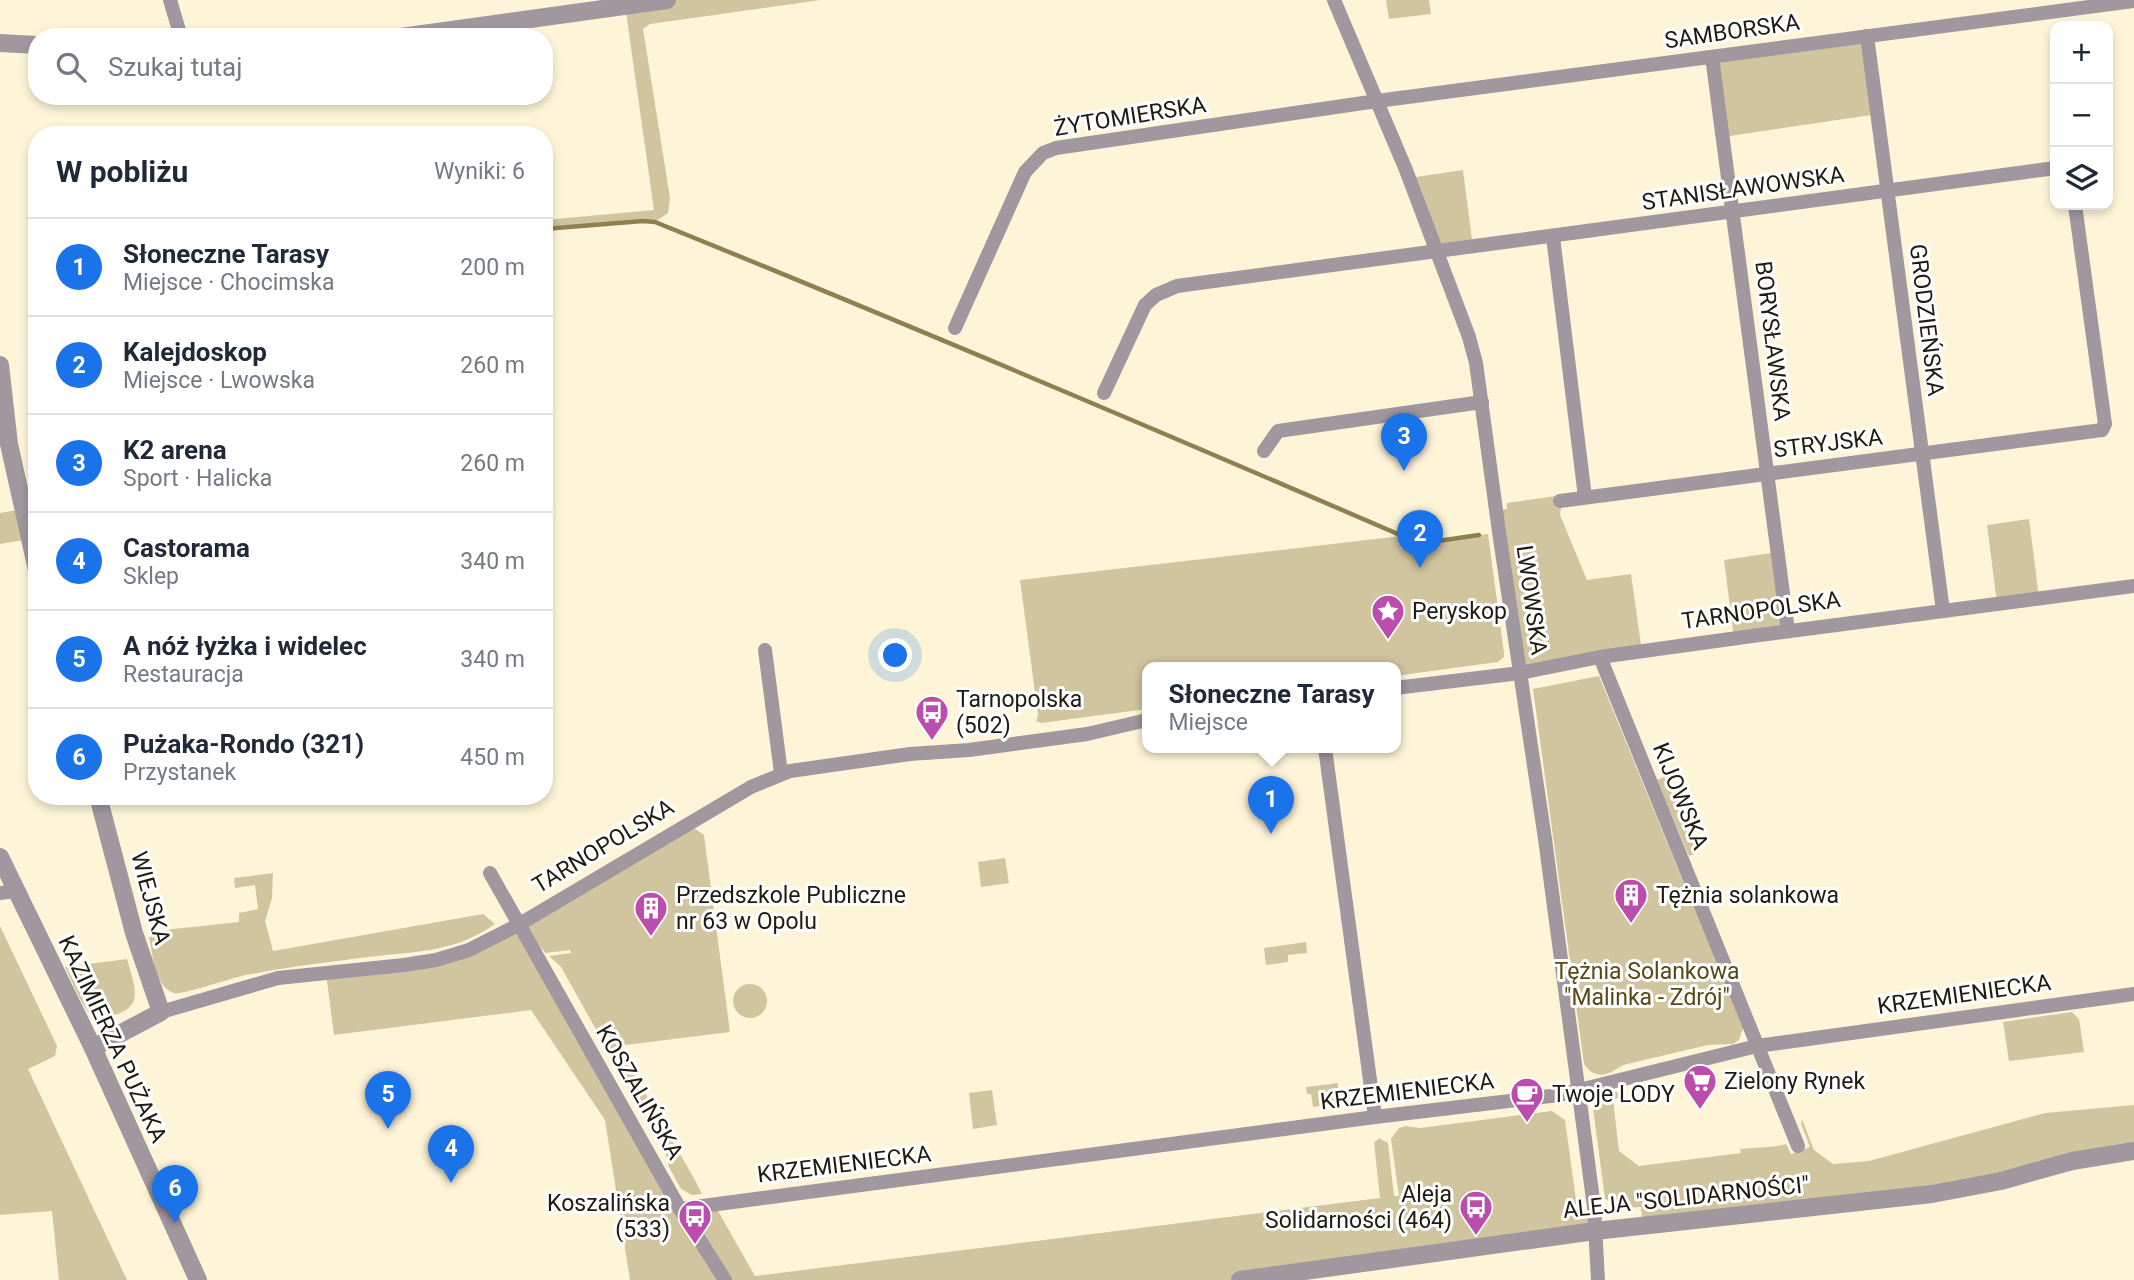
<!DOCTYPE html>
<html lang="pl">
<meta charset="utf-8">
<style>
:root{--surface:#fff;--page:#f6f6f7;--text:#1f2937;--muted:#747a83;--line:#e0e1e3;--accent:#1a73e8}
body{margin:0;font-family:Roboto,sans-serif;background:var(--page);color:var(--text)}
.controls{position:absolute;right:21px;top:21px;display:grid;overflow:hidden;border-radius:14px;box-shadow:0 4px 10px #0003}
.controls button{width:63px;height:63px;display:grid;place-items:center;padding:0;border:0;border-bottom:2px solid var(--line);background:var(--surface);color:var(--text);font:35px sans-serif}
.you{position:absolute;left:896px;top:656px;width:24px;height:24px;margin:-18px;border:5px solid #fff;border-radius:50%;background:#1a73e8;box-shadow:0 0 0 10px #1a73e833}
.badge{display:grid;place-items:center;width:46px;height:46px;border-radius:50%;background:var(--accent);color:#fff;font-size:23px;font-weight:700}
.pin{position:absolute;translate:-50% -58px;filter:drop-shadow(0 2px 4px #0008)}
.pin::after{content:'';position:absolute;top:37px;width:24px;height:21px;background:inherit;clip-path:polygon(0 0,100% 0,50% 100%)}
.popup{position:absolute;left:1142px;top:662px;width:259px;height:91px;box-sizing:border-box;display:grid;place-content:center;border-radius:14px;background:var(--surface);filter:drop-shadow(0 2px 5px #0005);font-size:23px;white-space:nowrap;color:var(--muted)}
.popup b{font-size:26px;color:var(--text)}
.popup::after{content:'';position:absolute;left:50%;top:100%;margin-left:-14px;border:14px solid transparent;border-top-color:var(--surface)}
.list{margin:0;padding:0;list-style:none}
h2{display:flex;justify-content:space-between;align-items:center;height:91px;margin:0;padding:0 28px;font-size:30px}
h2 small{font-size:23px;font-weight:400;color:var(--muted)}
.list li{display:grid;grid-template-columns:46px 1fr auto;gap:21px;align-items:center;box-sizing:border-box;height:98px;padding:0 28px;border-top:2px solid var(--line)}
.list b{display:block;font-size:26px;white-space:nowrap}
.list p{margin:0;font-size:23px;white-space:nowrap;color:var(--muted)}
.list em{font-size:23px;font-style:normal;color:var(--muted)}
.icon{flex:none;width:38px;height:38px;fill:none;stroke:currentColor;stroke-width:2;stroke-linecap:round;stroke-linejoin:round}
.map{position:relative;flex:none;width:2134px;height:1280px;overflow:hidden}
.search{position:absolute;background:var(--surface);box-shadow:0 4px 10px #0003;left:28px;top:28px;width:525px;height:77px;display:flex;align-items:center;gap:18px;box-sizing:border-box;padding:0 24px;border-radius:28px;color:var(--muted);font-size:26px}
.panel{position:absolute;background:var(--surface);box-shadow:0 4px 10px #0003;left:28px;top:126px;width:525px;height:679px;border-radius:28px}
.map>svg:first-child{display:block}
</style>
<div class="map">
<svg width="2134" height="1280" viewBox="0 0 2134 1280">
<rect width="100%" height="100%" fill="#fef5d9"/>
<!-- green -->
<g fill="#d1c59f">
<path d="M667 0H821L650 24 643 29 670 198 668 213 655 222 643 221 544 229V220L654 210 625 5Z"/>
<path d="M1386 0H1429L1431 14 1389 19Z"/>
<path d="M1867 36 1878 114 1723 137 1712 57Z"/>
<path d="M1463 170 1473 247 1436 252 1409 178Z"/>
<path d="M1563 495 1560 515 1587 580 1631 574 1642 652 1520 673 1496 511 1507 509V503Z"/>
<path d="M22 509 29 539 0 544V513Z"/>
<path d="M2029 519 2039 597 1997 603 1987 525Z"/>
<path d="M1488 534 1504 653V657L1498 662 1395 676V668H1147V709L1041 723 1036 721 1038 715 1020 580 1401 536C1428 547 1460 538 1488 534Z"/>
<path d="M1778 552 1788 631 1734 638 1724 560Z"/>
<path d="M1599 676 1743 1028 1739 1040 1733 1044 1708 1045 1623 1065C1608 1075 1596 1081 1584 1064L1533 689Z"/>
<path d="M1666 776 1697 853 1689 856 1657 780Z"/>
<path d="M687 823 704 835 730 1032 617 1046 608 1051 561 967 549 956 571 953 570 950 546 953 521 928 725 1280H630L605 1120 531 1010 334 1035 326 973 466 951Z"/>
<path d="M1005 858 1009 883 981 887 978 862Z"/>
<path d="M273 873 272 898 265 921 273 951 483 914 495 924C456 951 423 951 378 956 336 961 293 966 251 974 236 976 181 996 174 993 154 986 153 954 149 937L164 930 239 922V913L258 909 255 885 235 888 234 878Z"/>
<path d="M0 926 57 1046 55 1056 28 1069 127 1280H59L52 1211 0 1215Z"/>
<path d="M1306 942 1307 953 1288 955V962L1266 965 1264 948Z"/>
<path d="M127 959C136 991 146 1010 103 1018L102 1024C86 1020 73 982 65 967Z"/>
<circle cx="750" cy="1001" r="17"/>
<path d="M2072 1012 2079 1019 2084 1052 2009 1061 2003 1022Z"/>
<path d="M623 1055 695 1180 702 1194 692 1195 681 1189 669 1167 664 1147 613 1060Z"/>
<path d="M1338 1083 1339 1103 1313 1107 1311 1094H1307L1306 1087Z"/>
<path d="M992 1090 997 1125 973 1129 969 1093Z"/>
<path d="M1610 1092H1622L1623 1096 1613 1100 1619 1151 1639 1166 1741 1153 1740 1149C1756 1147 1772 1148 1786 1144L1791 1154 1810 1147 1801 1124 1802 1119 1814 1150 1833 1164 1869 1161 2045 1113 2134 1105V1143L1956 1184 1642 1218 1641 1207 1622 1208 1605 1199 1593 1108 1597 1097Z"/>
<path d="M1552 1111 1565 1120 1576 1200 1595 1231 1238 1280H727L687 1211 714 1204 755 1276 1380 1198 1374 1143 1379 1138 1388 1143 1394 1196H1399L1391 1139 1399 1128 1406 1126 1420 1128Z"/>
</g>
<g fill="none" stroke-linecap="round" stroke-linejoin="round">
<!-- stream -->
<path stroke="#8f804f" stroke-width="4.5" d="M544 229 643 221 655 222C910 325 1162 432 1414 541L1431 542 1479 535"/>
<!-- minor -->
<g stroke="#a1979f" stroke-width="14">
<path d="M170 0 181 37"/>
<path d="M1334 0 1406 170 1469 337 1476 363 1499 532 1545 839 1594 1207 1598 1280"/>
<path d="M1867 36 1943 611"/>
<path d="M1712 57 1788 631"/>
<path d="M1553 237 1585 497"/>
<path d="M955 328 1025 172 1043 153 1056 148 1377 101 2134 1"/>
<path d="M1104 393 1145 305 1156 295 1177 286 2055 168"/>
<path d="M1264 451 1278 431 1482 402"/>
<path d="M1560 501 2102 430 2105 424 2075 205"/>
<path d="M765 650 781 773"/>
<path d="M1600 657 1798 1146"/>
<path d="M1395 688 1520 673 1600 657 1752 636 2134 586"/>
<path d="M1325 748 1375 1117"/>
<path d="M490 873 680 1209 725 1280"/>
<path d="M0 893 16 891"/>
<path d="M161 1012 278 978 404 965 436 960 469 950 518 925 751 787 790 771 910 754 969 750 1087 734 1147 720"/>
<path d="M680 1209 1375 1117 1559 1095 1757 1046 2134 994"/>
</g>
<!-- tertiary -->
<g stroke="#a1979f" stroke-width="18">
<path d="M401 37 667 0"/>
<path d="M0 43 37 45"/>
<path d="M0 365 9 444 37 570"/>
<path d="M0 857 93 1048 198 1280"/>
<path d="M93 1048 161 1012 134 933 98 796"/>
<path d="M1240 1280 1595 1231 1932 1194 2001 1181 2072 1161 2134 1151"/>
</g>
</g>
<!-- icons -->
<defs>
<symbol id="sight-pin" viewBox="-11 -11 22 30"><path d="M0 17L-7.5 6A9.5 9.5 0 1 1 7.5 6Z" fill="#bb4ead" stroke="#fff"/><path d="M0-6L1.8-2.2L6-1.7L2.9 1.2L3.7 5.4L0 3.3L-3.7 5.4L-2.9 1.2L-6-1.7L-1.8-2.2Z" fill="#fff"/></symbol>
<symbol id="bus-pin" viewBox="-11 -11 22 30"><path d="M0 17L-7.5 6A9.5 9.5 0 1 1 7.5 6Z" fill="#bb4ead" stroke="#fff"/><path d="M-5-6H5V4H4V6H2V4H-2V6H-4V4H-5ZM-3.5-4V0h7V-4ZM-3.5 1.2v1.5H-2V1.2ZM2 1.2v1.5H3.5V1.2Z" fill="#fff"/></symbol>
<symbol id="building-pin" viewBox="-11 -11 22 30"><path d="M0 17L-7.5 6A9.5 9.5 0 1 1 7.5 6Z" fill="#bb4ead" stroke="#fff"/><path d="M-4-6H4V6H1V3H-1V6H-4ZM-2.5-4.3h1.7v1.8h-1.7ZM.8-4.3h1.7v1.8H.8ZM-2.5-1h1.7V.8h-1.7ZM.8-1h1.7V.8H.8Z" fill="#fff"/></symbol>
<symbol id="supermarket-pin" viewBox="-11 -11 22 30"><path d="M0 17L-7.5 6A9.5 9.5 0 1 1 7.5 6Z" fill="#bb4ead" stroke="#fff"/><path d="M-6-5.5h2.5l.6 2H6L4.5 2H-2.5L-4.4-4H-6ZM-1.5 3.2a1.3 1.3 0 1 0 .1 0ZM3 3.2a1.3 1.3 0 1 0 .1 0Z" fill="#fff"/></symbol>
<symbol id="cafe-pin" viewBox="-11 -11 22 30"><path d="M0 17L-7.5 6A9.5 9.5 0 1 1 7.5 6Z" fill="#bb4ead" stroke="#fff"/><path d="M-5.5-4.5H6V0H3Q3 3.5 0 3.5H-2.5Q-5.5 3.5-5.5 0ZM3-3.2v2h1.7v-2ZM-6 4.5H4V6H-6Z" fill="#fff"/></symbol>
</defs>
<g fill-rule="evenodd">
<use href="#sight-pin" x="1369" y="592" width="38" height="52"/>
<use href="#bus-pin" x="913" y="693" width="38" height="52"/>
<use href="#building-pin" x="1612" y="876" width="38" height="52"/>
<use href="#building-pin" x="632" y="889" width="38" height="52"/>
<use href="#supermarket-pin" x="1681" y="1062" width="38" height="52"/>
<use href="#cafe-pin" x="1508" y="1075" width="38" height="52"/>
<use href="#bus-pin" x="1457" y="1188" width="38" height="52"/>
<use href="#bus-pin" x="676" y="1197" width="38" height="52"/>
</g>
<g text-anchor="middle" stroke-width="6" stroke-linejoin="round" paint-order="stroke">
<!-- street labels -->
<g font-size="23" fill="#1e1b11" stroke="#fff">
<text transform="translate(1732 31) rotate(-8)" y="8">SAMBORSKA</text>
<text transform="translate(1130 116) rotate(-9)" y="8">ŻYTOMIERSKA</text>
<text transform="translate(1743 188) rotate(-8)" y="8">STANISŁAWOWSKA</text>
<text transform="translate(1927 320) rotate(83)" y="8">GRODZIEŃSKA</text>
<text transform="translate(1773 341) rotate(83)" y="8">BORYSŁAWSKA</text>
<text transform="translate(1828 443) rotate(-7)" y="8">STRYJSKA</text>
<text transform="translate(1532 600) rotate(82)" y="8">LWOWSKA</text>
<text transform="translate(1761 610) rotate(-8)" y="8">TARNOPOLSKA</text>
<text transform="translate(1681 796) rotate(68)" y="8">KIJOWSKA</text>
<text transform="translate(603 846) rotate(-31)" y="8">TARNOPOLSKA</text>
<text transform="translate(151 898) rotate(75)" y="8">WIEJSKA</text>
<text transform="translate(1964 994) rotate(-8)" y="8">KRZEMIENIECKA</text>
<text transform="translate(113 1039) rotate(65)" y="8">KAZIMIERZA PUŻAKA</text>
<text transform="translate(1407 1091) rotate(-7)" y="8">KRZEMIENIECKA</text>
<text transform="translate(640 1092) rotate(60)" y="8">KOSZALIŃSKA</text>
<text transform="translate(844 1164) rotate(-7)" y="8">KRZEMIENIECKA</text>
<text transform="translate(1686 1197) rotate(-6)" y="8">ALEJA "SOLIDARNOŚCI"</text>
</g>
<!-- poi labels -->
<g font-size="23" fill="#1e1b11" stroke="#fff" text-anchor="start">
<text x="1412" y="619">Peryskop</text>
<text x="956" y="707">Tarnopolska<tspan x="956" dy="26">(502)</tspan></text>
<text x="676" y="903">Przedszkole Publiczne<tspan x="676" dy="26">nr 63 w Opolu</tspan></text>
<text x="1656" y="903">Tężnia solankowa</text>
<text x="1724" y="1089">Zielony Rynek</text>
<text x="1552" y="1102">Twoje LODY</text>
<text x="1452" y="1202" text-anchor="end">Aleja<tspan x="1452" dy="26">Solidarności (464)</tspan></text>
<text x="670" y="1211" text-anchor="end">Koszalińska<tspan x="670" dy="26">(533)</tspan></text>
</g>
<!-- park labels -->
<g font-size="23" fill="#574916" stroke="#fff">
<text x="1647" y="979">Tężnia Solankowa<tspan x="1647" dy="26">"Malinka - Zdrój"</tspan></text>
</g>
</g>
</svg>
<div class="controls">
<button>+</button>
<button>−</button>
<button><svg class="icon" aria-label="layers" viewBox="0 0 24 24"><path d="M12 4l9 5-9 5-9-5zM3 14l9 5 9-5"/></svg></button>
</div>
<div class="you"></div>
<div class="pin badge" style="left:1271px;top:834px">1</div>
<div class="popup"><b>Słoneczne Tarasy</b>Miejsce</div>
<div class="pin badge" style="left:1420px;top:568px">2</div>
<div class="pin badge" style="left:1404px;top:471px">3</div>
<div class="pin badge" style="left:451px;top:1183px">4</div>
<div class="pin badge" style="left:388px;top:1129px">5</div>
<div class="pin badge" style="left:175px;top:1223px">6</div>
<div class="search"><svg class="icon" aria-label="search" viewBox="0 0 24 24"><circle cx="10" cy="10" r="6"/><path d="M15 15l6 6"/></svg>Szukaj tutaj</div>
<section class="panel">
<h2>W pobliżu<small>Wyniki: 6</small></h2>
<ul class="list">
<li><span class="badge">1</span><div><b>Słoneczne Tarasy</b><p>Miejsce · Chocimska</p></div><em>200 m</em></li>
<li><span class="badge">2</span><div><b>Kalejdoskop</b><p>Miejsce · Lwowska</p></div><em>260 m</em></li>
<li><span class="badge">3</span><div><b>K2 arena</b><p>Sport · Halicka</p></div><em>260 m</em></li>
<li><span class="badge">4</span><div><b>Castorama</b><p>Sklep</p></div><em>340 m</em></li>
<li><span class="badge">5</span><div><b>A nóż łyżka i widelec</b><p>Restauracja</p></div><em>340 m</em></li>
<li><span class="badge">6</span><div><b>Pużaka-Rondo (321)</b><p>Przystanek</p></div><em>450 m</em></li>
</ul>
</section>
</div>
